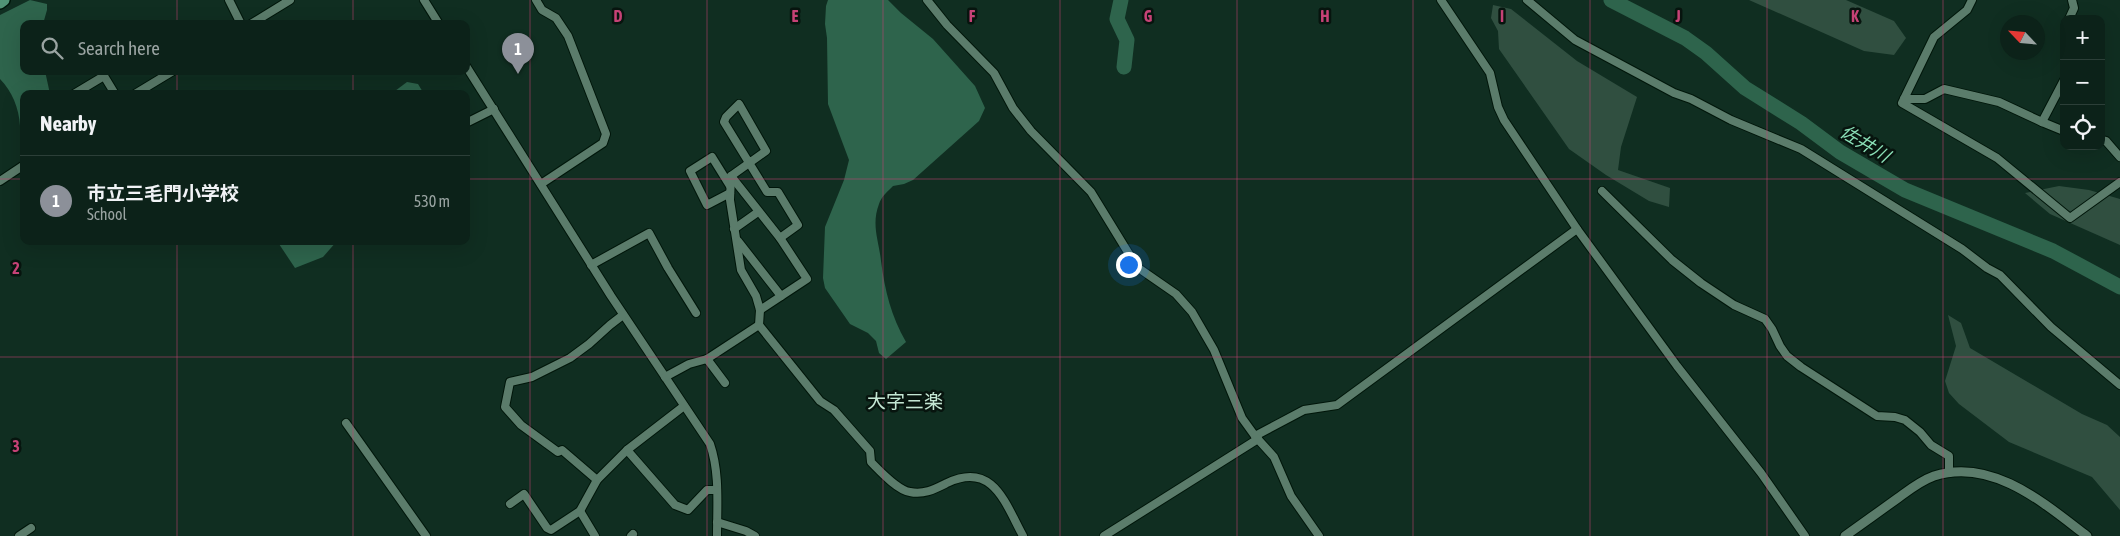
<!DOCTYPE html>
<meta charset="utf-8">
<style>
:root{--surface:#0c2219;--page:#1a2f26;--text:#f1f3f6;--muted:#9aa4a2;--line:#2c3f38;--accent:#8c9099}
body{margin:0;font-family:"Asap Condensed","Noto Sans JP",sans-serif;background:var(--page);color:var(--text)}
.controls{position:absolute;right:15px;top:15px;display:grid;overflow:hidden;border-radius:10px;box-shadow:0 5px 20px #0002}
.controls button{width:45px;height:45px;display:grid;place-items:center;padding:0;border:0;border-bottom:1px solid var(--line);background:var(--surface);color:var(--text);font:25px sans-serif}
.compass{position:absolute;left:2000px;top:15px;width:45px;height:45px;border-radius:50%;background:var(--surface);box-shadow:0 5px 20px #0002;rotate:296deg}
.you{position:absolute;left:1128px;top:264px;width:18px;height:18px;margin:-12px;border:4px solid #fff;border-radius:50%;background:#1a73e8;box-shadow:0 0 0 8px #1a73e833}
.badge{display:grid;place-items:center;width:32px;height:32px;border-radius:50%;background:var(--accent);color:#fff;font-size:16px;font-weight:700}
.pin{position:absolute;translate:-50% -41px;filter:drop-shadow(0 1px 2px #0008)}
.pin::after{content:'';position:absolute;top:26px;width:18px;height:15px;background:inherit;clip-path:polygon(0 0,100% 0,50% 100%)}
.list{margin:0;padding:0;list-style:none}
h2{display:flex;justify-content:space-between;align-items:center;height:65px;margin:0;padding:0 20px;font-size:21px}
h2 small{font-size:16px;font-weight:400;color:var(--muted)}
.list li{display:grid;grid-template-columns:32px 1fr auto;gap:15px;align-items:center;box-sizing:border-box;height:90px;padding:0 20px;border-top:1px solid var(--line)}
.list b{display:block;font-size:19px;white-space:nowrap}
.list p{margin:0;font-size:16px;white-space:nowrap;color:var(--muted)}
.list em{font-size:16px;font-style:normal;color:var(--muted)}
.icon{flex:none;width:28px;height:28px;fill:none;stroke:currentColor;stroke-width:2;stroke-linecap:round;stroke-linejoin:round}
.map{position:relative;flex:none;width:2120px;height:536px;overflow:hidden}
.search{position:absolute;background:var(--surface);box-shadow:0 5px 20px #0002;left:20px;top:20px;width:450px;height:55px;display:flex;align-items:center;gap:12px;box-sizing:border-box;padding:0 18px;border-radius:10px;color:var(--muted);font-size:19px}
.panel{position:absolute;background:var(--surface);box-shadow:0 5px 20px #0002;left:20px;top:90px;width:450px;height:155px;border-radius:10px}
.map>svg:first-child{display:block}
</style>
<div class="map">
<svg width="2120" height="536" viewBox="0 0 2120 536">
<rect width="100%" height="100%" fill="#102e21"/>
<!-- green -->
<g fill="#304f40">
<path d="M1749 0H1846L1894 21 1906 38 1894 55 1864 51Z"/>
<path d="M1493 5 1511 9 1577 61 1637 97 1621 147 1618 170 1670 188 1669 207 1649 201 1606 175 1569 149 1499 49 1498 31 1491 18Z"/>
<path d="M2059 186 2089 190 2120 199V245L2050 214 2025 193Z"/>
<path d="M1948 315 1961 323 1970 348 2082 414 2107 425 2120 437V510L2092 477 2009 442 1959 404 1949 393 1945 381 1956 346Z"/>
</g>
<!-- water -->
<g fill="#2e644c">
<path d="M30 0 47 4V10L43 24H24V71H45L50 94H24V124L20 126C19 108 12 91 0 79V15Z"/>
<path d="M828 0H888L901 13 933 39 975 86 985 108 979 121 913 180 904 184 893 186C888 191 881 197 879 204 871 225 879 241 881 261 885 291 891 316 906 342L886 359 879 353 876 341 868 333 850 324 825 288 823 278 825 227 844 180 849 160 828 104 827 38 825 24 826 6Z"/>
<path d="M407 82 418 84 424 94H391Z"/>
<path d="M277 241H337L323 257 295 268Z"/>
</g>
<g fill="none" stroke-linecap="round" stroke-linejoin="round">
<!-- river -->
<g stroke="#2e644c" stroke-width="15">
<path d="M1121 0 1117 19 1127 40 1124 67"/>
<path d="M1611 0 1685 38 1706 53 1745 88 1801 123 1840 152 1905 190 2053 251 2120 287"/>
</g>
<defs>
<g id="minor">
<path d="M229 0 241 24"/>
<path d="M424 0 439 24"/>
<path d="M536 0 542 10 556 18 568 36 606 134 603 143 541 184"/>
<path d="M927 0 947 25 994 73 1013 108 1031 131 1091 192 1137 267 1176 294 1192 312 1214 350 1242 418 1255 436 1274 457 1291 496 1319 536"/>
<path d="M1441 0 1490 73 1498 107 1504 120 1577 229 1677 366 1761 473 1805 536"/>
<path d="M1527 0 1575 40 1674 93 1691 99 1731 120 1801 149 1962 249 1987 268 2000 275 2051 327 2120 385"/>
<path d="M1972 0 1967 10 1934 37 1902 103 1997 158 2070 218 2120 182"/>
<path d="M2069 19 2074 8 2072 0"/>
<path d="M251 24 290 0"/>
<path d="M466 66 611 296 710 444C720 473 717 505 717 536"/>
<path d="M101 71 115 94"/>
<path d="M2064 80 2042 122 2064 131"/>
<path d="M74 94 104 76"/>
<path d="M135 94 173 71"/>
<path d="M1904 99H1925L1944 89 1999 102 2042 122"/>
<path d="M466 123 494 109"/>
<path d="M2101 140 2106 141 2120 157"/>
<path d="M731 176 780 238 807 279 760 310"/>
<path d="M0 181 24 165"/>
<path d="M1602 191 1672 260 1701 283 1734 305 1765 319 1772 329 1780 346 1787 356 1801 367 1877 416 1895 417 1905 420 1920 432 1931 445 1949 456V473"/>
<path d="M730 193 707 205 690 171 712 157 730 186"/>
<path d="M734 229 758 212"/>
<path d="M780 238 798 225 778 192H767L724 122 726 117 739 104 766 151 731 176 730 200 741 270 756 296 760 310 759 325 820 401 834 410 870 451 871 462C880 471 897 490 910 492 924 495 935 489 947 483 993 461 1005 503 1023 536"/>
<path d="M738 241 781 296"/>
<path d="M591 265 649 233 668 268 696 313"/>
<path d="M707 359 725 383"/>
<path d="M665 377 689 364 707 359 759 325"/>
<path d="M346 423 426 536"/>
<path d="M1255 436 1304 410 1337 405 1577 229"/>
<path d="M627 450 675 505 688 510 707 490H717"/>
<path d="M597 480 562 450 558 452 521 425 505 407 510 382 532 377 570 358 589 344 610 325 623 315"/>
<path d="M510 504 524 494 547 528 551 530 580 511 597 480 627 450 684 406"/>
<path d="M580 511 595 536"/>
<path d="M717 522 746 531 755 536"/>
<path d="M19 536 31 528"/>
<path d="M631 536 633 534"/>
<path d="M1104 536 1258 439"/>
</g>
<path id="tertiary" d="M1845 536C1863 523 1880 511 1898 498 1909 490 1920 481 1934 476 1992 457 2045 504 2087 536"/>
<path id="primary" d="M0 3 4 0"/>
</defs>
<!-- minor casing -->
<use href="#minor" stroke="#00160a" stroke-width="10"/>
<!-- tertiary casing -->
<use href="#tertiary" stroke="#00160a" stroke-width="11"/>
<!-- primary casing -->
<use href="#primary" stroke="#00160a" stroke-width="14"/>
<!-- minor -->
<use href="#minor" stroke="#5b7c6b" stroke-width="8"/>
<!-- tertiary -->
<use href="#tertiary" stroke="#5b7c6b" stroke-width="9"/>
<!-- primary -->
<use href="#primary" stroke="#509375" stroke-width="11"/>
</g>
<!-- grid -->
<path fill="none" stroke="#c64276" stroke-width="1" stroke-opacity="0.55" d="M177 0V24M353 0V24M530 0V536M707 0V536M883 0V536M1060 0V536M1237 0V536M1413 0V536M1590 0V536M1767 0V536M1943 0V536M177 71V94M353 71V94M0 179H24M466 179H2120M177 241V536M353 241V536M0 357H2120"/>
<g text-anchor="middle" stroke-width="5" stroke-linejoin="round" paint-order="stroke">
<!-- water labels -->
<g font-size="18" font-style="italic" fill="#8adfb7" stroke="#07140e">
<text transform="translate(1865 144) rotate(31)" y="6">佐井川</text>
</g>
<!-- quarter labels -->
<g font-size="19" fill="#c3e6d3" stroke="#07140e">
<text x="905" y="408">大字三楽</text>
</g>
</g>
<g font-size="16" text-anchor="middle" font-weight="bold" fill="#c64276" stroke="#07140e" stroke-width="5" stroke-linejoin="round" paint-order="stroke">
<text x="618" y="22">D</text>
<text x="795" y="22">E</text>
<text x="972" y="22">F</text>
<text x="1148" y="22">G</text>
<text x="1325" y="22">H</text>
<text x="1502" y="22">I</text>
<text x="1678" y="22">J</text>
<text x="1855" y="22">K</text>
<text x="16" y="274">2</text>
<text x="16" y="452">3</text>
</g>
</svg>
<div class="controls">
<button>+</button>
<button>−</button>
<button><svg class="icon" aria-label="locate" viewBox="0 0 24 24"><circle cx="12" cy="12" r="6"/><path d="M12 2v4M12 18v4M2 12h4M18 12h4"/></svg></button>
</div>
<svg class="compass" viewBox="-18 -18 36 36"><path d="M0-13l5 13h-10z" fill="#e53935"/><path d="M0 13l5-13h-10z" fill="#9aa4a2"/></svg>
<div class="you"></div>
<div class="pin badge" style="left:518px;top:74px">1</div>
<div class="search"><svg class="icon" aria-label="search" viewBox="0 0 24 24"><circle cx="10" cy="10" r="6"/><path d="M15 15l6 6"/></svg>Search here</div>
<section class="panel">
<h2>Nearby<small></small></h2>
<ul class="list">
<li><span class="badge">1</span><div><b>市立三毛門小学校</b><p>School</p></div><em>530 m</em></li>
</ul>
</section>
</div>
